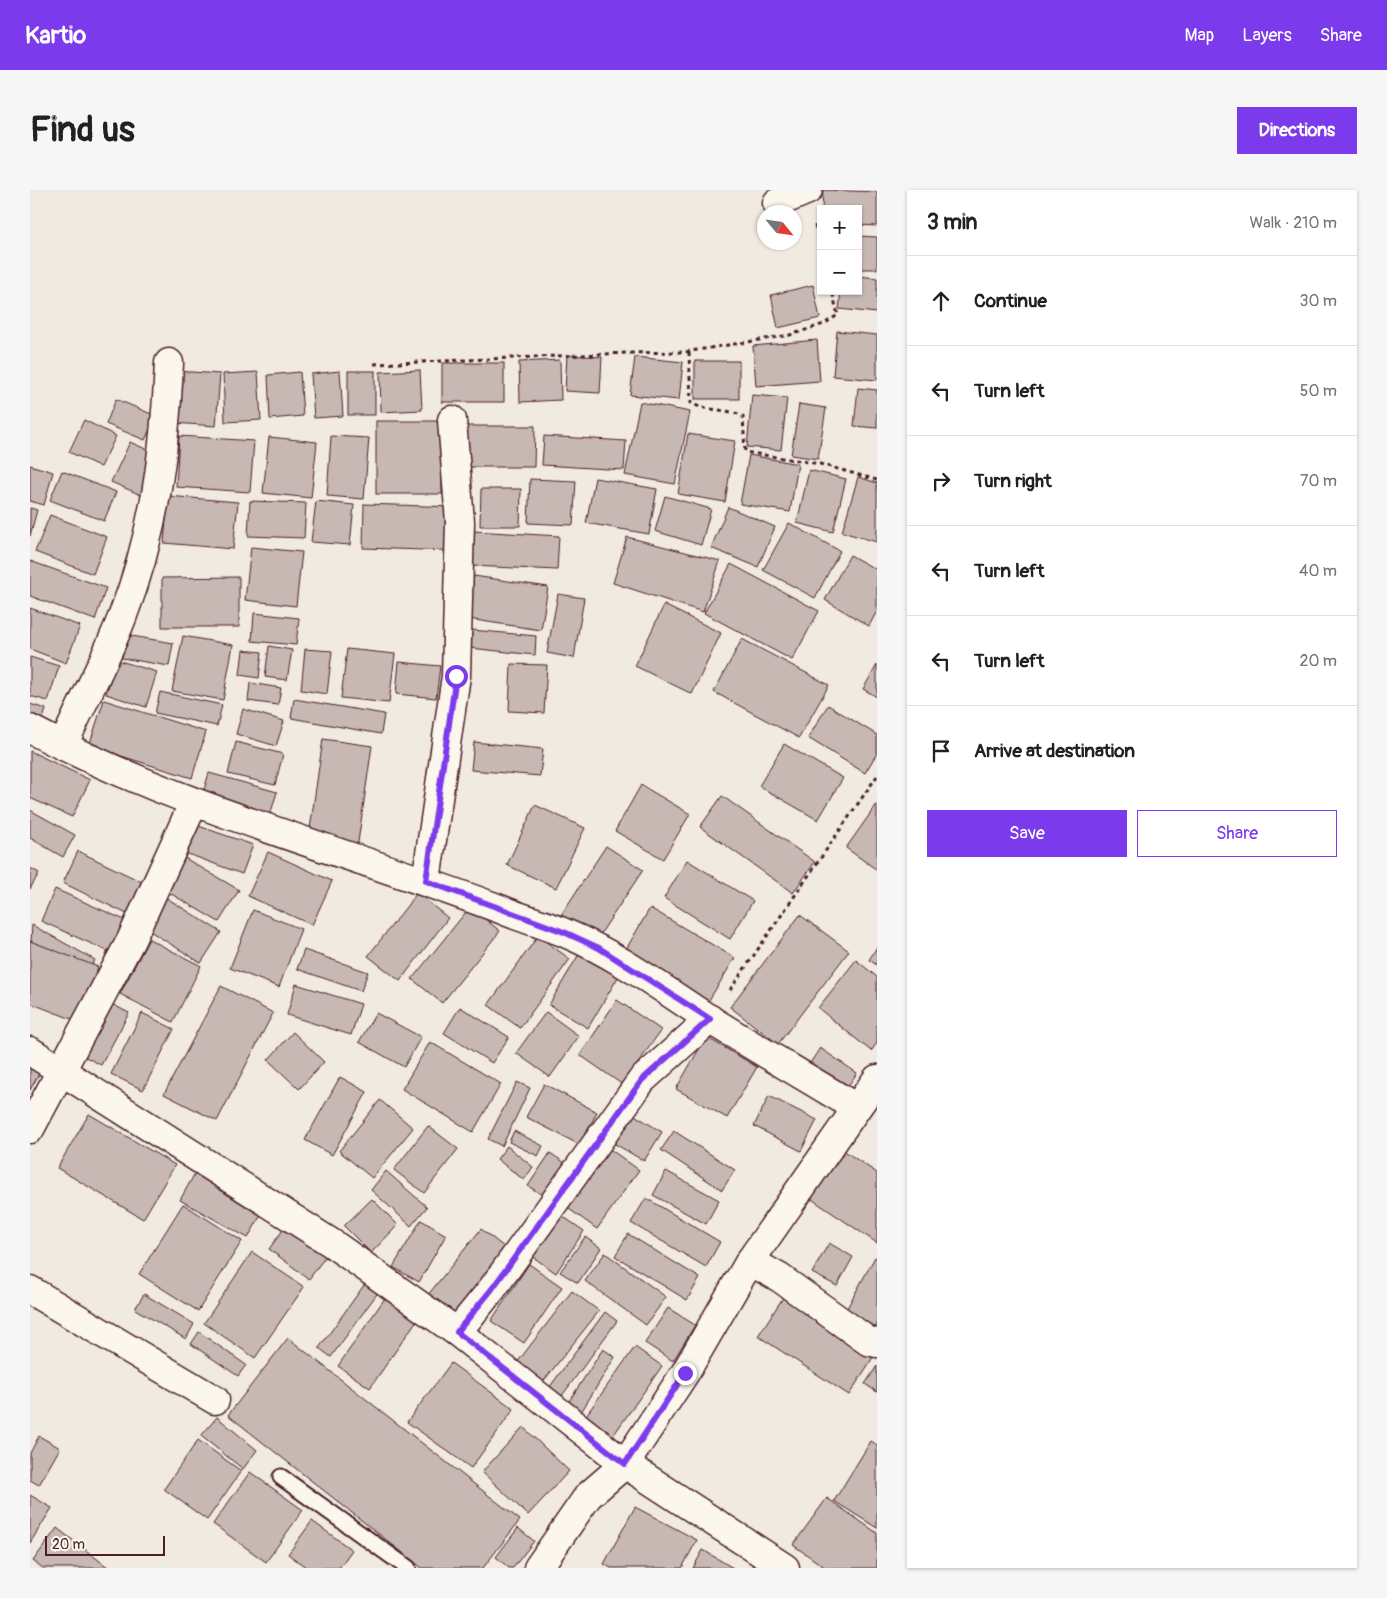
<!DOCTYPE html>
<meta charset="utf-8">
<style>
:root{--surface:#fff;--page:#f6f6f6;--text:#202124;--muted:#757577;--line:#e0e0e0;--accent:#7c3aed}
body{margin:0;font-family:Pangolin,sans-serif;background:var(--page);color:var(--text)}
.controls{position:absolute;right:15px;top:15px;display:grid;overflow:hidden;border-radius:0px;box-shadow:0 1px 4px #0004}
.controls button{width:45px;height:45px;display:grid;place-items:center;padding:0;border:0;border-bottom:1px solid var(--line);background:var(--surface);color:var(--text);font:25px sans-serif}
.compass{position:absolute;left:727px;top:15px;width:45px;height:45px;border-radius:50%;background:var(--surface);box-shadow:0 1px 4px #0004;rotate:119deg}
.scale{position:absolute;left:15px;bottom:12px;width:120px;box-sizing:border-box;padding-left:5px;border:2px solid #4a1f2b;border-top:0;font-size:14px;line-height:18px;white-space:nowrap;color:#4a1f2b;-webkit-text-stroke:4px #fbf7ec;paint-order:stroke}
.stop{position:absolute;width:15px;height:15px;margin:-11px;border:4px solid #7c3aed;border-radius:50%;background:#fff}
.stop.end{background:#7c3aed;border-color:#fff;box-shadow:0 1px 5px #0008}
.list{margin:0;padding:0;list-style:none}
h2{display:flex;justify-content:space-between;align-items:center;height:65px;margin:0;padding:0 20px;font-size:21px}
h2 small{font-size:16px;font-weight:400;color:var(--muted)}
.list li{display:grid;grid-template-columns:32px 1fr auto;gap:15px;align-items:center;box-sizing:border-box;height:90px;padding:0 20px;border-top:1px solid var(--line)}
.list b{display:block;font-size:19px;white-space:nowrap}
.list em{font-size:16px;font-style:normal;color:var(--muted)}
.actions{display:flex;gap:10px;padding:15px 20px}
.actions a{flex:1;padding:11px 0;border:1px solid var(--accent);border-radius:0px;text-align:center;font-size:18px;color:var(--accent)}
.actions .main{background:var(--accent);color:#fff}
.icon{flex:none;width:28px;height:28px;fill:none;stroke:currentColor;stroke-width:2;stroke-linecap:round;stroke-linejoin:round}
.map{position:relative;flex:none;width:847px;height:1378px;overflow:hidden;border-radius:0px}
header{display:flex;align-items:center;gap:30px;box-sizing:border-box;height:70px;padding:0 25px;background:var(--accent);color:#fff}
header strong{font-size:24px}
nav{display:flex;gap:28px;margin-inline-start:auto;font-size:18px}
.intro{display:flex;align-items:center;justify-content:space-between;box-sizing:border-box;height:120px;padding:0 30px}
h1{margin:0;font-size:35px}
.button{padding:12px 22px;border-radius:0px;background:var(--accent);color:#fff;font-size:18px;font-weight:700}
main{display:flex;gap:30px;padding:0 30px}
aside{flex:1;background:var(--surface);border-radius:0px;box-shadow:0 1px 4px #0004}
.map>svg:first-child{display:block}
</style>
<header>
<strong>Kartio</strong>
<nav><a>Map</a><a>Layers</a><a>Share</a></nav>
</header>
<div class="intro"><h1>Find us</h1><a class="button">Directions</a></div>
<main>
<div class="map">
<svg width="847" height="1378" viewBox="0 0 847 1378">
<rect width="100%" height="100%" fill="#f0eae0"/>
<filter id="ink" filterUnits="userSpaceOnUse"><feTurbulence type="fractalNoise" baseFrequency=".02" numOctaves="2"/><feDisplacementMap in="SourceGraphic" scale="10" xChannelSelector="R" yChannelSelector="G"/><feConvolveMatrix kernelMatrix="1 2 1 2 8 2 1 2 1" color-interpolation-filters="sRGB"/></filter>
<g filter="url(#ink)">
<!-- building -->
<g fill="#c8b8b3" stroke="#4a1f2b">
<path d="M793 0 847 2V36L828 35V19H792Z"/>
<path d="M828 46 847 47V79H828Z"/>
<path d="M828 86 847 88V123L809 119 811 101H828Z"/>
<path d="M783 95 790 128 748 138 741 105Z"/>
<path d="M807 141 847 145V190L803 186Z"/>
<path d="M787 150 790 191 726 196 723 156Z"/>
<path d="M537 165 572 167 570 203 535 201Z"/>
<path d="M605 167 653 172 649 210 600 205Z"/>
<path d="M530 170 531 210 490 212 489 172Z"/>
<rect x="665" y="171" width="44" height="38"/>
<rect x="412" y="173" width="62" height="39"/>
<path d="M390 180 392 220 351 222 350 182Z"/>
<path d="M147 181 190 184 186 236 143 233Z"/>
<path d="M310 181 313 226 284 228 281 184Z"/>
<rect x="318" y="181" width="27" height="44"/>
<path d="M228 182 231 230 195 232 193 184Z"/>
<path d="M270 182 273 226 240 229 238 185Z"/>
<path d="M828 198 847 200V238L824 236Z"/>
<path d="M722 205 757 208 751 260 717 257Z"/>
<path d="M86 209 126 226 115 250 76 234Z"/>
<path d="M610 212 660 222 645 294 595 285Z"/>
<path d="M769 214 796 218 788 269 761 265Z"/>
<path d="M54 230 86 246 71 277 39 262Z"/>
<rect x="346" y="231" width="66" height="73"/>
<path d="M433 236H505L504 277H432Z"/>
<path d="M658 244 705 251 695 312 648 304Z"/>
<path d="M149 246 224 251 220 302 146 297Z"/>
<path d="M301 246 339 248 334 309 297 306Z"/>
<path d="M514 246 596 251 594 280 512 275Z"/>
<path d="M239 247 287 252 281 308 233 303Z"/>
<path d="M100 252 129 265 111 305 81 292Z"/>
<path d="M719 265 768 274 760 322 710 314Z"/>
<path d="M0 275 23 282 14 315 0 311Z"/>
<path d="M779 280 816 289 803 342 767 333Z"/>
<path d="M32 281 86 302 74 331 20 310Z"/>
<path d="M828 287 847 293V352L812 342Z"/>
<path d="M565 288 627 299 619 344 556 333Z"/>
<path d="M500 289 546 291 543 335 498 333Z"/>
<path d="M451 299H491L490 336H450Z"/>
<path d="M138 306 208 312 203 359 134 353Z"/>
<path d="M635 306 681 319 671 355 625 341Z"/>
<path d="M220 311 276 313 274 348 218 346Z"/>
<path d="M286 311 324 315 320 355 281 352Z"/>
<path d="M334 314 426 317 424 361 333 358Z"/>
<path d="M698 317 745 337 728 377 681 358Z"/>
<path d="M0 318 7 320 0 346Z"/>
<path d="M20 325 77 347 63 384 5 362Z"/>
<path d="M759 333 810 361 785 408 733 380Z"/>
<path d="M444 341 529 346 527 380 442 376Z"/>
<path d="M597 347 690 371 673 422 583 393Z"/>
<path d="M221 357 272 362 266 416 215 410Z"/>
<path d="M820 365 847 380V421L839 436 795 410Z"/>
<path d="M0 371 76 398 65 430 0 406Z"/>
<path d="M701 374 789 421 762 470 674 423Z"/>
<path d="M444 386 518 397 511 440 438 429Z"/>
<path d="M209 387V437H132V388Z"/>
<path d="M528 404 554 408 544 468 517 463Z"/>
<path d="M634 415 691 443 662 504 605 476Z"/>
<path d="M0 418 50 436 36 473 0 459Z"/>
<path d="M224 423 269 428 266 455 222 451Z"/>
<path d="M442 440 506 446 505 465 440 458Z"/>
<path d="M96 445 143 453 139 476 92 468Z"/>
<path d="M153 446 203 455 193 510 142 501Z"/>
<path d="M712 449 799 495 769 548 684 502Z"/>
<path d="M239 456 262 460 257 490 235 487Z"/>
<path d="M275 459 302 461 297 504 271 500Z"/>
<path d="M317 459 365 464 359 513 311 508Z"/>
<path d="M213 460 232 462 229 488 210 485Z"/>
<path d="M0 467 29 476 18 511 0 506Z"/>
<path d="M87 470 127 482 116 517 76 504Z"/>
<path d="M369 472 410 476 406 508 366 504Z"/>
<path d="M481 474 517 475 514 523 479 521Z"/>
<path d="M847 475V507L833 499Z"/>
<path d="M220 493 251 498 248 515 218 511Z"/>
<path d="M130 502 192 515 187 536 125 523Z"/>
<path d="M264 509 354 524 351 544 261 528Z"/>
<path d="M74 510 176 542 162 588 59 556Z"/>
<path d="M0 514 16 519 13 529 0 525Z"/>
<path d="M798 515 847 545V563L835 583 778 548Z"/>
<path d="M213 519 254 531 246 556 206 544Z"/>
<path d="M293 549 342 556 327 659 278 653Z"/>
<path d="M206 552 253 564 245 595 198 584Z"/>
<path d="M444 552 513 559 510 586 441 580Z"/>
<path d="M754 554 813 588 788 630 729 596Z"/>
<path d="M0 561 60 590 42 627 0 608Z"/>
<path d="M179 583 247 602 238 632 170 613Z"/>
<path d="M611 595 660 624 633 669 585 641Z"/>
<path d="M692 606 785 672 763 703 670 637Z"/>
<path d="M847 614V680L816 658Z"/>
<path d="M505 615 555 638 526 698 477 675Z"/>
<path d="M0 620 45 645 33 667 0 648Z"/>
<path d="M160 633 223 655 212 684 150 661Z"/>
<path d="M576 656 613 680 567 749 531 725Z"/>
<path d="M48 661 112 692 97 724 33 693Z"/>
<path d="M238 662 302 691 282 735 218 706Z"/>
<path d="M153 667 209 700 189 732 133 699Z"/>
<path d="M657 670 723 711 700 749 634 708Z"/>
<path d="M0 678 9 683 0 699Z"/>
<path d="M25 699 99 732 84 764 11 731Z"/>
<path d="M387 703 418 728 370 791 338 766Z"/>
<path d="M135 707 191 742 171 773 115 738Z"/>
<path d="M440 717 470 741 412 813 382 789Z"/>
<path d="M620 718 705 768 676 815 592 766Z"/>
<path d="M223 720 271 739 249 797 200 778Z"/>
<path d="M770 725 819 761 748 854 700 817Z"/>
<path d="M2 735 65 770 51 795 0 767Z"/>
<path d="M508 746 540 769 490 838 458 815Z"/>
<path d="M119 749 171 776 143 832 90 804Z"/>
<path d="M0 751 68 777 47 831 0 813Z"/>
<path d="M847 757V775L839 770Z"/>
<path d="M552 759 591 782 558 838 519 815Z"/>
<path d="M274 760 338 782 331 801 267 779Z"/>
<path d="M826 770 847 787V853L841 861 788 818Z"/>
<path d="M266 794 331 814 321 845 257 825Z"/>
<path d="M191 796 243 823 187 931 134 904Z"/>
<path d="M72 809 99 823 71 875 44 861Z"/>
<path d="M587 810 631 840 593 895 550 865Z"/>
<path d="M430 817 479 847 462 873 414 843Z"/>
<path d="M516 822 549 846 520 887 486 863Z"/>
<path d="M112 823 144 839 113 900 81 884Z"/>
<path d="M346 823 391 847 374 877 329 852Z"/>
<path d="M263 842 294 872 269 899 238 870Z"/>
<path d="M676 847 727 877 697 928 646 899Z"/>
<path d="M400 852 471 894 443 942 372 899Z"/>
<path d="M790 858 827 883 813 903 777 878Z"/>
<path d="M0 867 14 875 0 900Z"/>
<path d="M310 887 337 902 302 965 275 950Z"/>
<path d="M487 892 500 898 472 956 458 949Z"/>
<path d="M514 894 567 922 550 955 496 927Z"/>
<path d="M739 906 787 930 771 961 724 936Z"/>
<path d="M350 910 383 938 342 988 309 961Z"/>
<path d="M598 921 632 942 614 971 580 951Z"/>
<path d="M59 924 145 975 113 1029 27 978Z"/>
<path d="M398 936 428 959 394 1003 364 980Z"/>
<path d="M484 941 513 956 508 966 479 952Z"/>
<path d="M644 941 705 980 692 1000 631 960Z"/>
<path d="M574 955 609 980 567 1039 532 1014Z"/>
<path d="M477 956 503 977 494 990 467 969Z"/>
<path d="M810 958 847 983V1053L777 1006Z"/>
<path d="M520 963 535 973 514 1006 498 996Z"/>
<path d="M169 976 237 1014 218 1048 150 1010Z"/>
<path d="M356 981 397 1017 381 1036 341 1000Z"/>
<path d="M636 981 689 1010 676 1034 623 1005Z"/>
<path d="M616 1008 690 1052 676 1077 601 1033Z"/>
<path d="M342 1009 368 1035 341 1063 314 1036Z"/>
<path d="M153 1014 212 1051 168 1121 109 1084Z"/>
<path d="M528 1023 554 1041 526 1083 500 1065Z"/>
<path d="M391 1030 416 1045 389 1092 363 1077Z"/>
<path d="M258 1033 298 1063 279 1089 239 1059Z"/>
<path d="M451 1039 483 1064 425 1137 393 1111Z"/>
<path d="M598 1044 670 1088 657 1110 585 1066Z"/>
<path d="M555 1047 571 1058 548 1093 530 1082Z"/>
<path d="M799 1053 823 1067 807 1096 782 1083Z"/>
<path d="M222 1062 274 1097 225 1168 174 1133Z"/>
<path d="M575 1063 636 1107 616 1135 555 1091Z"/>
<path d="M845 1067 847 1068V1138L816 1120Z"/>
<path d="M499 1074 532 1097 494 1153 461 1131Z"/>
<path d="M337 1091 349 1101 301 1167 289 1158Z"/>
<path d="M542 1101 569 1121 508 1198 483 1178Z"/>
<path d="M756 1103 847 1161 819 1205 728 1146Z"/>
<path d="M114 1104 164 1134 156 1149 105 1119Z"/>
<path d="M355 1108 387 1130 340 1198 308 1176Z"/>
<path d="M638 1118 665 1135 643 1171 615 1153Z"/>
<path d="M575 1122 587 1131 528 1211 516 1202Z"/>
<path d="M169 1142 216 1175 208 1186 161 1154Z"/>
<path d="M258 1148 490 1330 453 1378H392L198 1225Z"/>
<path d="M605 1157 632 1176 580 1250 552 1231Z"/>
<path d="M573 1159 585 1167 548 1227 534 1219Z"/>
<path d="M421 1173 484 1219 441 1278 377 1232Z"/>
<path d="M847 1176V1202L835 1194Z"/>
<path d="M187 1227 227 1260 213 1279 171 1246Z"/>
<path d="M493 1237 539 1281 498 1325 452 1282Z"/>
<path d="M9 1246 30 1258 9 1295 0 1290V1263Z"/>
<path d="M168 1250 211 1281 177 1330 134 1299Z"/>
<path d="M841 1251 847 1255V1338L804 1311Z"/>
<path d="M220 1282 273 1320 236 1372 183 1334Z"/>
<path d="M0 1305 22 1318 0 1353Z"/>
<path d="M797 1308 847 1343V1378H796L763 1355Z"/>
<path d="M605 1317 667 1350 652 1378H581L574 1374Z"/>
<path d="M282 1331 322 1360 309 1378H277L258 1364Z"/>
<path d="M27 1338 79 1378H13L3 1371Z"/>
<path d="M488 1338 504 1351 483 1378H479L466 1367Z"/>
<path d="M673 1360 703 1378H663Z"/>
</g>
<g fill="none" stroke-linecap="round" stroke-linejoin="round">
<defs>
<path id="service" d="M251 1287 378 1378"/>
<g id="minor">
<path d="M747 13 778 0"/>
<path d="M0 539C149 618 313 660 470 719 491 728 514 734 535 743 585 764 630 797 676 827 725 858 776 887 825 917"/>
<path d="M33 556C52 512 76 470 93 425 125 342 135 261 139 173"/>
<path d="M396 691 426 486 430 332 422 230"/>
<path d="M0 861 303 1054 427 1142 595 1274 755 1378"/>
<path d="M0 939 101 750 164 612"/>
<path d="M720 1071 750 1088 838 1151 847 1153"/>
<path d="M0 1100 185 1210"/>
<path d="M427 1142 462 1099 612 890 680 829"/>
<path d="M508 1378 558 1306 595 1274 655 1183 720 1071 847 889"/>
</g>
</defs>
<!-- service casing -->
<use href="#service" stroke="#4a1f2b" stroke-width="19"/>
<!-- minor casing -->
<use href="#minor" stroke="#4a1f2b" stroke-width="31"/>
<!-- path -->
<g stroke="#4a1f2b" stroke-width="3" stroke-dasharray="4 4" stroke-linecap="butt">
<path d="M785 35 791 57"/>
<path d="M659 162 661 213C677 222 697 218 713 226L715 262 790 274 847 290"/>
<path d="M344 174 597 163 655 162 760 145 794 134 808 125 802 101"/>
<path d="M700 800 847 586"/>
</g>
<!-- service -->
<use href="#service" stroke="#fbf7ec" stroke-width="15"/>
<!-- minor -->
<use href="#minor" stroke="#fbf7ec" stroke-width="28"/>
</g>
</g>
<g fill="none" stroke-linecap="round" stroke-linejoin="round" filter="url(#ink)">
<!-- route -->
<path stroke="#7c3aed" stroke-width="6" d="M426 486 396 691 534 742 569 758 680 829 612 890 462 1099 427 1142 595 1274 655 1183"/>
</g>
</svg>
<div class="controls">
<button>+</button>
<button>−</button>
</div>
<svg class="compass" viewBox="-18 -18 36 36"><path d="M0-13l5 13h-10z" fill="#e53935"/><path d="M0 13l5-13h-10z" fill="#757577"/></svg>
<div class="scale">20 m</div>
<div class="stop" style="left:426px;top:486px"></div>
<div class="stop end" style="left:655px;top:1183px"></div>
</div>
<aside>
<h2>3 min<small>Walk · 210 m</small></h2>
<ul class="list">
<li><svg class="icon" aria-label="ahead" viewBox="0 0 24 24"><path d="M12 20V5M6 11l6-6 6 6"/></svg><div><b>Continue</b></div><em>30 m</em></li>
<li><svg class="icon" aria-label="left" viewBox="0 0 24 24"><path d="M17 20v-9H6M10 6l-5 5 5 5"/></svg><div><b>Turn left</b></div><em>50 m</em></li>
<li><svg class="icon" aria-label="right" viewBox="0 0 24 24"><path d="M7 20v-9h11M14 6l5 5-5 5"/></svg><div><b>Turn right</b></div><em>70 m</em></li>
<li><svg class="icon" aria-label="left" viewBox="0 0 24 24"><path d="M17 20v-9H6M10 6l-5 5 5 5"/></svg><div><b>Turn left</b></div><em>40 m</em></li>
<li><svg class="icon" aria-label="left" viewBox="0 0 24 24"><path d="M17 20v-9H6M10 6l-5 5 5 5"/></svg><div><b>Turn left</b></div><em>20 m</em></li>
<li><svg class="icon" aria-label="arrive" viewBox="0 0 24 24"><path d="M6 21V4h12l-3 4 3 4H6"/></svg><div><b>Arrive at destination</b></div></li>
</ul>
<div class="actions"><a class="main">Save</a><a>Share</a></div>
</aside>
</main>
